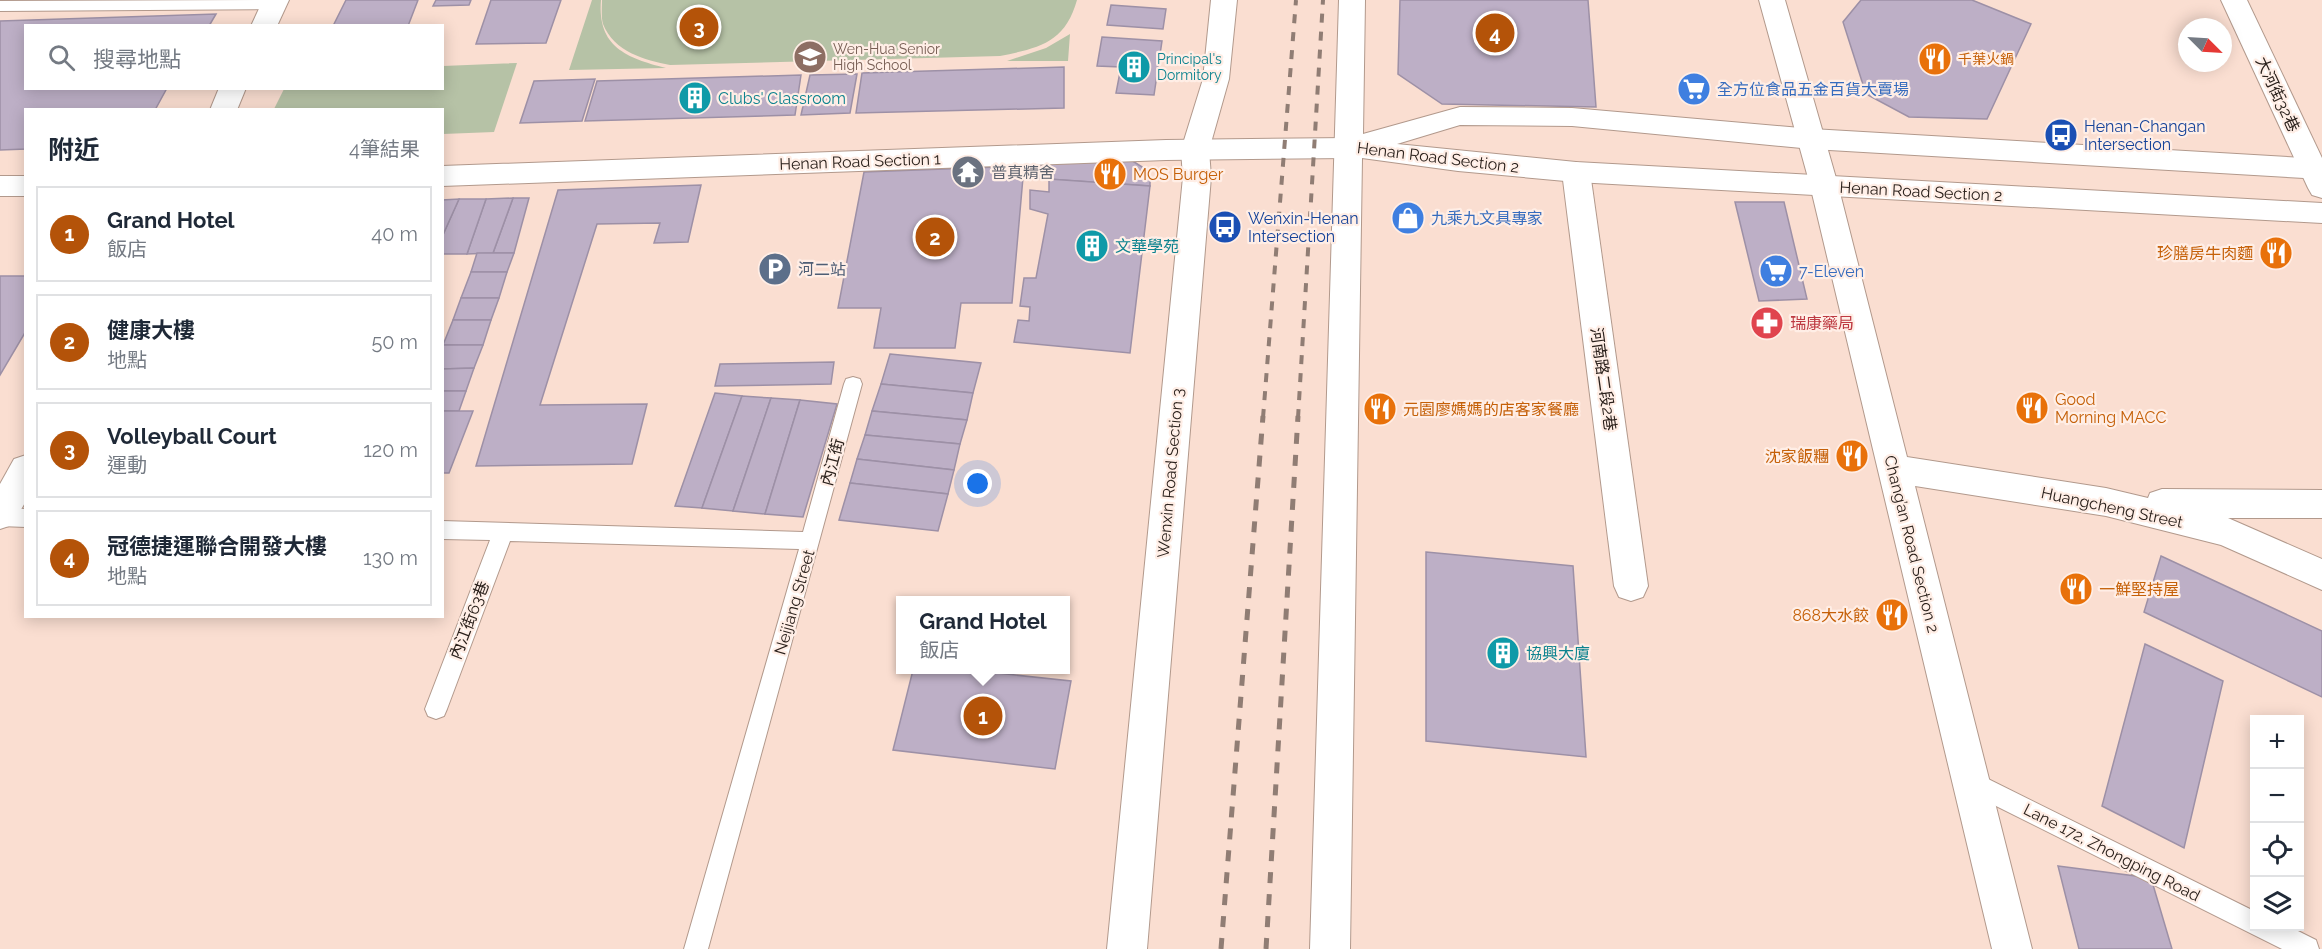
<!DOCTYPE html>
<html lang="zh-TW">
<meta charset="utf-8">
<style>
:root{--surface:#fff;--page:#f2f2f3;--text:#1f2937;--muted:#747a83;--line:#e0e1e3;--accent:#b45309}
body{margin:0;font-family:Raleway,"Noto Sans TC",sans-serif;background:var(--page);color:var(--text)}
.controls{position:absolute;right:18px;bottom:18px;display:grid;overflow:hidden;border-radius:0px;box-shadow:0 3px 15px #0003}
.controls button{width:54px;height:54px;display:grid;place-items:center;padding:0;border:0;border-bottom:2px solid var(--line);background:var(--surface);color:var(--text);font:30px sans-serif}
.compass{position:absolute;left:2178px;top:18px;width:54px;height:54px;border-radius:50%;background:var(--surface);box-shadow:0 3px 15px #0003;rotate:114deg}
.you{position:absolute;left:978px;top:484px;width:21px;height:21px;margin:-15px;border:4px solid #fff;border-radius:50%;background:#1a73e8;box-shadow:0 0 0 9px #1a73e833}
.badge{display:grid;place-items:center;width:39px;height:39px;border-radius:50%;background:var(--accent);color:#fff;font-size:20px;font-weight:700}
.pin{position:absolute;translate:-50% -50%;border:3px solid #fff;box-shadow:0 2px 6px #0006}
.popup{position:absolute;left:896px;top:596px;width:174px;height:78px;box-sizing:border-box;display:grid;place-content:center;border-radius:0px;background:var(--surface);filter:drop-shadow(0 2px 4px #0005);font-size:20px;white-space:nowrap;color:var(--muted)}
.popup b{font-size:22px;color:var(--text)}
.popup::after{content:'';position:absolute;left:50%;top:100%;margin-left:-12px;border:12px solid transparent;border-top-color:var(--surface)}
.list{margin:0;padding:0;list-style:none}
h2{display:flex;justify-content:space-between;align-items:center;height:78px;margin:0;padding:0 24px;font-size:26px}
h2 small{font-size:20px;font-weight:400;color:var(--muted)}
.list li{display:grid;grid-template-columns:39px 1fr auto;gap:18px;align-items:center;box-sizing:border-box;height:96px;margin:0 12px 12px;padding:0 12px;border:2px solid var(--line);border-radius:0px}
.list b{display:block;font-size:22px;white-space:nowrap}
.list p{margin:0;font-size:20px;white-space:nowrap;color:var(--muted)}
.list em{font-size:20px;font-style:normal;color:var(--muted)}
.icon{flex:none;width:33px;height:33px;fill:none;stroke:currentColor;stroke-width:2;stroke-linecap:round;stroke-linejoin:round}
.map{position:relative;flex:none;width:2322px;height:949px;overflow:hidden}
.search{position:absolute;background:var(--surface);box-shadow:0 3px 15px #0003;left:24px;top:24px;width:420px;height:66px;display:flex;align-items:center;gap:15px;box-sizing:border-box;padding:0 21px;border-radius:0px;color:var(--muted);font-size:22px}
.panel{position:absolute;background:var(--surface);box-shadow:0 3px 15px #0003;left:24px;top:108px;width:420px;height:510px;border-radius:0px}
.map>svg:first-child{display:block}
</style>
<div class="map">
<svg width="2322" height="949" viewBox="0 0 2322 949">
<rect width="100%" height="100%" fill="#faded1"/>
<!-- green -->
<g fill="#b6c2a6">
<path d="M592 0H601C597 47 627 58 666 68L569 70Z"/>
<path d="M602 0H1077C1065 43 1039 48 1000 56L670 65C645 60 614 52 603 24 601 17 602 7 602 0Z"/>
<path d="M1070 34 1068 61H1007L1046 48Z"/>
<path d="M517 63 494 132 443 134 442 110 274 109 284 89 442 88 443 66Z"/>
</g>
<!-- building -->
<g fill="#bdafc6" stroke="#9d90a6" stroke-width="1.5">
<path d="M346 0H418L408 26H333Z"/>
<path d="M436 0H471L469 5 433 6Z"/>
<path d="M491 0H561L546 43 476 44Z"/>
<path d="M1400 0H1588L1596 107 1442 104 1398 74Z"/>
<path d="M1861 0H1972L2031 24 1987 119 1909 117 1866 94 1843 22Z"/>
<path d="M1111 5 1166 9 1163 29 1107 25Z"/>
<path d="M216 14 209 26H26V88H167L155 110H26V149L0 150V21Z"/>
<path d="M1102 37 1162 41 1154 95 1116 93 1121 67 1097 66Z"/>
<path d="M1064 67V108L856 113 862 73Z"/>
<path d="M857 74 850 113 801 115 810 75Z"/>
<path d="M801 75 795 115 585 121 597 81Z"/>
<path d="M595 79 582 121 520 123 534 81Z"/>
<path d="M1131 160 1150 172V186L1032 178 1035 163Z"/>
<path d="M1024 166 1012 303H961L955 348H874L881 308H838L864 172Z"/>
<path d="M1049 179 1150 186 1130 353 1014 342 1018 320 1029 321 1030 307 1020 306 1024 278H1036L1048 214 1030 209V190L1049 192Z"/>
<path d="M701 185 688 242 654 243 660 223 597 224 540 405 647 404 632 464 476 466 558 190Z"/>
<path d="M513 198H529L514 253H493Z"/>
<path d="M513 198 493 253 467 254 486 199Z"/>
<path d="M459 199H486L467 254H442V237Z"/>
<path d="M459 199 442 237V200Z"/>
<path d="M1735 202H1784L1807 299 1759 301Z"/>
<path d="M477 253H514L507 272H471Z"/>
<path d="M471 272H507L499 298H461Z"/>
<path d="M0 276H26V331L0 375Z"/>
<path d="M461 298H499L491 320H453Z"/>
<path d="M453 320H491L483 345H443Z"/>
<path d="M443 345H483L474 368 442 369Z"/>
<path d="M890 354 981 363 973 393 881 384Z"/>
<path d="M834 362 831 384 715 386 720 364Z"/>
<path d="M474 368 466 391H442V369Z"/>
<path d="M881 384 973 393 967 420 872 411Z"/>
<path d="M442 391H466L459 411H442Z"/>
<path d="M715 393 742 396 702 508 675 506Z"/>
<path d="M742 396 771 398 733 511 702 508Z"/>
<path d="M771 398 800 400 765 514 733 511Z"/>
<path d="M800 400 837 404 803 517 765 514Z"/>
<path d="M443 411H473L449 473H442Z"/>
<path d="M872 411 967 420 960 444 865 435Z"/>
<path d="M865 435 960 444 954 470 857 459Z"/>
<path d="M857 459 954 470 948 494 850 483Z"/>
<path d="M850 483 948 494 938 531 839 520Z"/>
<path d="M1426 552 1573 566 1586 757 1426 741Z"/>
<path d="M2161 556 2322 631V697L2144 612Z"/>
<path d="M2145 644 2223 681 2184 848 2102 806Z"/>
<path d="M913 670H968L1071 681 1055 769 893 750Z"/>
<path d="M2058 866 2151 878 2172 949H2079Z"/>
</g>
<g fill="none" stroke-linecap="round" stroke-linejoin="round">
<defs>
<g id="lane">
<path d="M0 1 277 0 281 4 274 9 0 11Z"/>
<path d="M853 377 860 379 862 384 708 949H684L799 549 510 541 447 709 444 716 436 719 428 716 425 709 490 540 442 539V521L803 532 844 384 846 379Z"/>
<path d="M0 508 26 509V527L0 526Z"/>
<path d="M1970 770 2254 911V926H2288L2316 940 2319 949H2282L1962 789 1959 781 1962 773Z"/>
</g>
<g id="street">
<path d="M263 0H289L277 26H251Z"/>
<path d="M1759 0H1785L1838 185 1907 457 2106 488 2148 498 2150 493 2162 489 2322 490V518H2228L2322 559V590L2221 545 2106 516 1915 486 2032 949H1992L1810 185Z"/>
<path d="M2221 0H2247L2322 158V198L2312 195 2308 188Z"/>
<path d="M219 88H246L237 110H210Z"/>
<path d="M1349 138 1359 141 1363 148 1359 155 1349 158 1166 160 442 186V166L1166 140Z"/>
<path d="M1576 162 1586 165 1590 172 1648 586 1643 597 1631 601 1619 597 1614 586 1562 172 1566 165Z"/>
<rect x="0" y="176" width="26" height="20"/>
<path d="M26 455V501L12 525 0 529V484L14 459Z"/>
</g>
<g id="secondary">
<path d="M1211 0H1237L1229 79 1209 150 1211 177 1147 949H1107L1183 177 1181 150 1203 79Z"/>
<path d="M1339 0H1365L1363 134 1460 107 1572 108 1812 129 2322 159V179L1812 149 1572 126 1460 125 1397 144 1576 162 2322 203V223L1576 182 1458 171 1362 158 1350 949H1310Z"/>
</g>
</defs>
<!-- lane casing -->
<use href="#lane" stroke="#b2998c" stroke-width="2"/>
<!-- street casing -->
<use href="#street" stroke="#b2998c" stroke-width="2"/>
<!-- secondary casing -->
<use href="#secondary" stroke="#b2998c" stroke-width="2"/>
<!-- lane -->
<use href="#lane" fill="#fff" fill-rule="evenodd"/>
<!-- street -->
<use href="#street" fill="#fff" fill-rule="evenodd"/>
<!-- secondary -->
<use href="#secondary" fill="#fff" fill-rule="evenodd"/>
<!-- rail-far1 -->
<g stroke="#907d74" stroke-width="4" stroke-dasharray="9 9" stroke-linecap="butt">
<path d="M1263 418 1296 0"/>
<path d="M1298 418 1323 0"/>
</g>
<!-- rail -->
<g stroke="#907d74" stroke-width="5" stroke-dasharray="11 11" stroke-linecap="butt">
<path d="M1221 949 1263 416"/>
<path d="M1266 949 1298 416"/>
</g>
</g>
<!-- icons -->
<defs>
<symbol id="school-disc" viewBox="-11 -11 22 22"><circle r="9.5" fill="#8d6e63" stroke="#ffeee6"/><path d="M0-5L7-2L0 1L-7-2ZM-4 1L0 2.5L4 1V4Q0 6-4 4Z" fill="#fff"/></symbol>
<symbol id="restaurant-disc" viewBox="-11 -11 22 22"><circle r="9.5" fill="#e8710a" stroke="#ffeee6"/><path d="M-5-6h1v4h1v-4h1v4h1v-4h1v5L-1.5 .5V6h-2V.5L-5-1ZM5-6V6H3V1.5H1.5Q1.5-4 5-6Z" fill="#fff"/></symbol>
<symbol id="building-disc" viewBox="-11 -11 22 22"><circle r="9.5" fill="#0f9aa8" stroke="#ffeee6"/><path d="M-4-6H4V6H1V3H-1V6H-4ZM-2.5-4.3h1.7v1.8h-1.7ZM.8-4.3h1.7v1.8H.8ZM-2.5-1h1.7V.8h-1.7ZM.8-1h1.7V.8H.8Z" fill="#fff"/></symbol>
<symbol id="supermarket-disc" viewBox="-11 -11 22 22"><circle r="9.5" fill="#3f7fe0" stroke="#ffeee6"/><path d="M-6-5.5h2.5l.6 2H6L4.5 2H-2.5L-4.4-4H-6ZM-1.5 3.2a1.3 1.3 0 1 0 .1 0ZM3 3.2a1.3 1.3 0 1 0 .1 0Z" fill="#fff"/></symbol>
<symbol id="bus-disc" viewBox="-11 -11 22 22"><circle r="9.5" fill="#1a4fb4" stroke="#ffeee6"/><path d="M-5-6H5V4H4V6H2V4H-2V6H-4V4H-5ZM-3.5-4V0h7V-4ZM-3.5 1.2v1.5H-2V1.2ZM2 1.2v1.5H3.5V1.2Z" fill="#fff"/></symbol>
<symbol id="temple-disc" viewBox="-11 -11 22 22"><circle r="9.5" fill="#6b7280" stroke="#ffeee6"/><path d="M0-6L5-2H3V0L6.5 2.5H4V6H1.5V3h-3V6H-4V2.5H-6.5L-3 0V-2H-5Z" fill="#fff"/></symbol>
<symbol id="shop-disc" viewBox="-11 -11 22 22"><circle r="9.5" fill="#3f7fe0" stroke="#ffeee6"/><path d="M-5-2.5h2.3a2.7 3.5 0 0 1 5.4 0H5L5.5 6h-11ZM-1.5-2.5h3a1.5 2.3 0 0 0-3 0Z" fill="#fff"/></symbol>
<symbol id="parking-disc" viewBox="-11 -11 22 22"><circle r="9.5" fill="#5c6f8a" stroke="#ffeee6"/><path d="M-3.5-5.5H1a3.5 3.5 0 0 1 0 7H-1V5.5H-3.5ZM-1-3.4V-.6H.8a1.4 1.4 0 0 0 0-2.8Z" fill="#fff"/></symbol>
<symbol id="pharmacy-disc" viewBox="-11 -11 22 22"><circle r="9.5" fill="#e0444e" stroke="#ffeee6"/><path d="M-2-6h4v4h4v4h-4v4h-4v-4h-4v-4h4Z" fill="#fff"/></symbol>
</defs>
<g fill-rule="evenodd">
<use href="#school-disc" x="791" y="38" width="38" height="38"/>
<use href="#restaurant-disc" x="1916" y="40" width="38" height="38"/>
<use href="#building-disc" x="1115" y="48" width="38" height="38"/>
<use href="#supermarket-disc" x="1675" y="70" width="38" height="38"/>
<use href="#building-disc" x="676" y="79" width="38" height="38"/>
<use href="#bus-disc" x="2042" y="116" width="38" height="38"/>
<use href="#temple-disc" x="949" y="153" width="38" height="38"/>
<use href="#restaurant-disc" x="1091" y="155" width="38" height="38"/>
<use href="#shop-disc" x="1389" y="199" width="38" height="38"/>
<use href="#bus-disc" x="1206" y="208" width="38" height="38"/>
<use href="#building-disc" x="1073" y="227" width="38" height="38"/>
<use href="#restaurant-disc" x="2257" y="234" width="38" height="38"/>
<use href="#parking-disc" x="756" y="250" width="38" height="38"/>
<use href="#supermarket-disc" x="1757" y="252" width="38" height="38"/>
<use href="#pharmacy-disc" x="1748" y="304" width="38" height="38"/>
<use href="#restaurant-disc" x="2013" y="389" width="38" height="38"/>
<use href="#restaurant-disc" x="1361" y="390" width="38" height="38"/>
<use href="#restaurant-disc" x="1833" y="437" width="38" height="38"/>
<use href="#restaurant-disc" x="2057" y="570" width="38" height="38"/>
<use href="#restaurant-disc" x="1873" y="596" width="38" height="38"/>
<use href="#building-disc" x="1484" y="634" width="38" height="38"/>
</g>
<g text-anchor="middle" stroke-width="4.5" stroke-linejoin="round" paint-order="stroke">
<!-- far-education labels -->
<g font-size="14" fill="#785e54" stroke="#ffeee6" text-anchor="start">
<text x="833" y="54">Wen-Hua Senior<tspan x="833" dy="16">High School</tspan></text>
</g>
<!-- far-culture labels -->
<g font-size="14" fill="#0d838f" stroke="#ffeee6" text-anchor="start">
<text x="1157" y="64">Principal's<tspan x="1157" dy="16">Dormitory</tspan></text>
</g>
<!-- far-food labels -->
<g font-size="14" fill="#c56008" stroke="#ffeee6" text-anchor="start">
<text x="1958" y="64">千葉火鍋</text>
</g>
<!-- shop labels -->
<g font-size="16" fill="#366cbe" stroke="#ffeee6" text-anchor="start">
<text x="1717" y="95">全方位食品五金百貨大賣場</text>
<text x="1431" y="224">九乘九文具專家</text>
<text x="1799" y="277">7-Eleven</text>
</g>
<!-- street labels -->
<g font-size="16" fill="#2b211c" stroke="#ffeee6">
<text transform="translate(2278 94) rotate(65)" y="6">大河街32巷</text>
<text transform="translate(1438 157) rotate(7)" y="6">Henan Road Section 2</text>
<text transform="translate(860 161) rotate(-2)" y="6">Henan Road Section 1</text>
<text transform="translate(1921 191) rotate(3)" y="6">Henan Road Section 2</text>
<text transform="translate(1604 379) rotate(82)" y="6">河南路二段2巷</text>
<text transform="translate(832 462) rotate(-75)" y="6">內江街</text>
<text transform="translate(1170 473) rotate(-85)" y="6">Wenxin Road Section 3</text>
<text transform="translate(2112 507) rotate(12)" y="6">Huangcheng Street</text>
<text transform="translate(1912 544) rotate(76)" y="6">Chang’an Road Section 2</text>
<text transform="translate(794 602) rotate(-74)" y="6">Neijiang Street</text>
<text transform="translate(469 620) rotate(-69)" y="6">內江街63巷</text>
<text transform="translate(2112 852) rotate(27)" y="6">Lane 172, Zhongping Road</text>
</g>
<!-- culture labels -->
<g font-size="16" fill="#0d838f" stroke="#ffeee6" text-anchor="start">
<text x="718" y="104">Clubs' Classroom</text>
<text x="1115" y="252">文華學苑</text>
<text x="1526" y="659">協興大廈</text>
</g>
<!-- transit labels -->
<g font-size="16" fill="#164399" stroke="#ffeee6" text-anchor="start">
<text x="2084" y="132">Henan-Changan<tspan x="2084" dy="18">Intersection</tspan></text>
<text x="1248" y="224">Wenxin-Henan<tspan x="1248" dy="18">Intersection</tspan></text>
</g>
<!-- worship labels -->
<g font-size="16" fill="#5b616d" stroke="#ffeee6" text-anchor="start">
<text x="991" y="178">普真精舍</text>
</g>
<!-- food labels -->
<g font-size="16" fill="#c56008" stroke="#ffeee6" text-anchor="start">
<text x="1133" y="180">MOS Burger</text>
<text x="2253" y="259" text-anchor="end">珍膳房牛肉麵</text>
<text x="2055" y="405">Good<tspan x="2055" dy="18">Morning MACC</tspan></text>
<text x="1403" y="415">元園廖媽媽的店客家餐廳</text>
<text x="1829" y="462" text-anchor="end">沈家飯糰</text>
<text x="2099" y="595">一鮮堅持屋</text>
<text x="1869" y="621" text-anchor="end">868大水餃</text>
</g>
<!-- service labels -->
<g font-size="16" fill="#4e5e75" stroke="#ffeee6" text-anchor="start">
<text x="798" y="275">河二站</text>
</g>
<!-- health labels -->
<g font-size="16" fill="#be3a42" stroke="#ffeee6" text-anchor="start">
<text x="1790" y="329">瑞康藥局</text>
</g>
</g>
</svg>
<div class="controls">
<button>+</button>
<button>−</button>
<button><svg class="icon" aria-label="locate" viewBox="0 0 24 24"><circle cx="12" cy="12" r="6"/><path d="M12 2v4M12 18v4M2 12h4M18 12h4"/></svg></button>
<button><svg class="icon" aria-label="layers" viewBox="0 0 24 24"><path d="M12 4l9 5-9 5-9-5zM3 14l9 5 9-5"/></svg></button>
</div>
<svg class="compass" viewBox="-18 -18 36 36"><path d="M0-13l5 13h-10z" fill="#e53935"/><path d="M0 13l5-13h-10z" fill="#747a83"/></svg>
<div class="you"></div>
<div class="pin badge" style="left:983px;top:716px">1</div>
<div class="popup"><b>Grand Hotel</b>飯店</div>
<div class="pin badge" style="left:935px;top:237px">2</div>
<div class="pin badge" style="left:699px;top:27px">3</div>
<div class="pin badge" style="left:1495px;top:33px">4</div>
<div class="search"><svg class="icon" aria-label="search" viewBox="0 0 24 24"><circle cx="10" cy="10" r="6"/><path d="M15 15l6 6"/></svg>搜尋地點</div>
<section class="panel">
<h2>附近<small>4筆結果</small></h2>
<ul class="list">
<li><span class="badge">1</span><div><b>Grand Hotel</b><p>飯店</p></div><em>40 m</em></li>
<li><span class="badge">2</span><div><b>健康大樓</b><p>地點</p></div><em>50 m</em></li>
<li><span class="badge">3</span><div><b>Volleyball Court</b><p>運動</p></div><em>120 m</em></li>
<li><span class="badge">4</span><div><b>冠德捷運聯合開發大樓</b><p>地點</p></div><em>130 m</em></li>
</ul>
</section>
</div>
